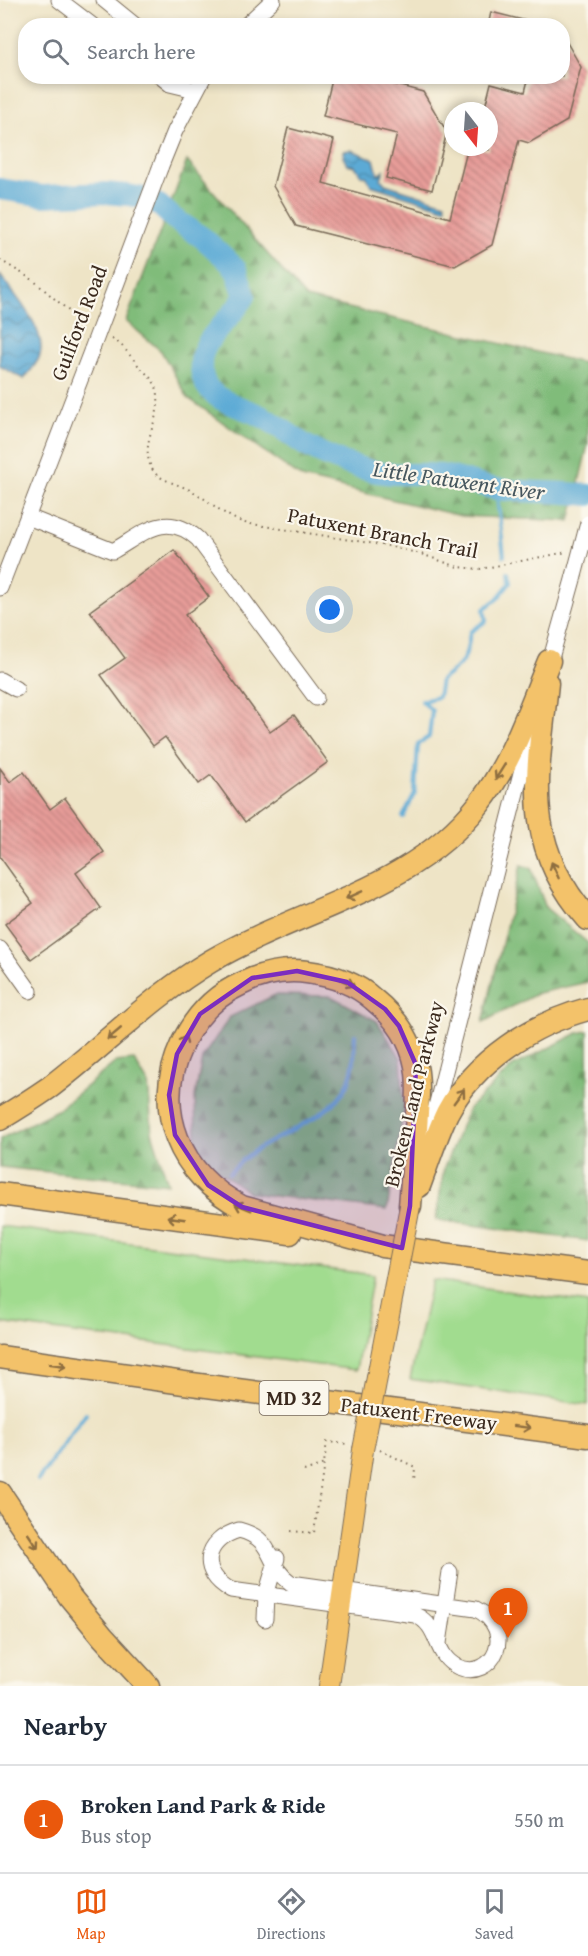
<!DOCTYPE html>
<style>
:root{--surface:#fff;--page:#f2f2f3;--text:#1f2937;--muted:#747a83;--line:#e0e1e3;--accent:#ea580c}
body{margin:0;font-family:"Gentium Book Plus",serif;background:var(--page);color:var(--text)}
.compass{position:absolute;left:444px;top:102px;width:54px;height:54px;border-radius:50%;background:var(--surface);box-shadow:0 3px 9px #0003;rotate:163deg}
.you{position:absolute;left:330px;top:610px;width:21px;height:21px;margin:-15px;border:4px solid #fff;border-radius:50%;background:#1a73e8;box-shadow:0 0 0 9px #1a73e833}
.badge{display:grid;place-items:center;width:39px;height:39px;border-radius:50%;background:var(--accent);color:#fff;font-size:20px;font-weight:700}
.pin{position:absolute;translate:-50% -50px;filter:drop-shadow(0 2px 3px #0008)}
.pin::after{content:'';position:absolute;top:32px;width:21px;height:18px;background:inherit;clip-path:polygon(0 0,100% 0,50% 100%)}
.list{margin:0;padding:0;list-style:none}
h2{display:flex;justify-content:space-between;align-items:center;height:78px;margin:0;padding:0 24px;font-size:26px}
h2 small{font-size:20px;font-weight:400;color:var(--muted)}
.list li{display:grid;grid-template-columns:39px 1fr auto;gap:18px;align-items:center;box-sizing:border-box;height:108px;padding:0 24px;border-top:2px solid var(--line)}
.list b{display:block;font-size:22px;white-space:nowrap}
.list p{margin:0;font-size:20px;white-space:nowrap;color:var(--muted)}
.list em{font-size:20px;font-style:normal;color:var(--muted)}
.icon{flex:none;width:33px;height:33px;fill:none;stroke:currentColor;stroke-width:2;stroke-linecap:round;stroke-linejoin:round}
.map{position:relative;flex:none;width:588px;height:1686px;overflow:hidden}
.search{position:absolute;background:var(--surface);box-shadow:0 3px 9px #0003;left:18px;right:18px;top:18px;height:66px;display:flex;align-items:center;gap:15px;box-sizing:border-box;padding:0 21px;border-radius:24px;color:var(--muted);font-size:22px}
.sheet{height:186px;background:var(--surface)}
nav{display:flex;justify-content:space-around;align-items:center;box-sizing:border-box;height:84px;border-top:2px solid var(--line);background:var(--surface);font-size:16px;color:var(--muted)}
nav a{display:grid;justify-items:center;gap:3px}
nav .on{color:var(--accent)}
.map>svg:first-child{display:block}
</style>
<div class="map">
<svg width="588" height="1686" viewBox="0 0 588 1686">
<defs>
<pattern id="forest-firs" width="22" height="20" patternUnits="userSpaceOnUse" patternTransform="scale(1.5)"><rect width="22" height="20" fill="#80bc7a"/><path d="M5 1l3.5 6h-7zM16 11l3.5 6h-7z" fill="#6a9963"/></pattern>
<pattern id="water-waves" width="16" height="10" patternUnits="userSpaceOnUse" patternTransform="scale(1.5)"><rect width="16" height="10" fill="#5caad5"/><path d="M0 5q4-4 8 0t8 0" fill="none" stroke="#4d8bac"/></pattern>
<pattern id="building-back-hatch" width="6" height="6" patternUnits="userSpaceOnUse" patternTransform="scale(1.5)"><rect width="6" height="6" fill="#e79c99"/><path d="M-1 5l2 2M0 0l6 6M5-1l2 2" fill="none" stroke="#bc7f7c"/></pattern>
</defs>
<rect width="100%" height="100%" fill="#fbf7ec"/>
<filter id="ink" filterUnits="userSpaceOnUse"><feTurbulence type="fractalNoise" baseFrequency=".0167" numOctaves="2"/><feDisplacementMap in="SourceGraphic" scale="12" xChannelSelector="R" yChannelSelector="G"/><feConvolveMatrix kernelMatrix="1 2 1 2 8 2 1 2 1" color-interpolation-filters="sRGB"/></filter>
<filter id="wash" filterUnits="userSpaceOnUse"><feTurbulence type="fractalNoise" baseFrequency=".008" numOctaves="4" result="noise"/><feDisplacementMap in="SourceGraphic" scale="24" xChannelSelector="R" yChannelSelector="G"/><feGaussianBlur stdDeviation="1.35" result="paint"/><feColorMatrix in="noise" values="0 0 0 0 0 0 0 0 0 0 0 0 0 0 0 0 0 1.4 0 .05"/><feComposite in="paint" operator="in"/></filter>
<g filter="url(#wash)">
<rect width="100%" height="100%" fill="#eee4c6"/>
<!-- grass -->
<g fill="#a1dc8f" stroke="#6e8356" stroke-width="1.5">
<path d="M0 1226 373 1275 356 1370 0 1323Z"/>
<path d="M432 1280 588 1303V1405L410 1379Z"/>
</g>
<!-- forest -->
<g fill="url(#forest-firs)" stroke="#5e734c" stroke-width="1.5">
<path d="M187 161 306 298 588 364V444L570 521 461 516 302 478 188 398 161 351 126 321Z"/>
<path d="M521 865 531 868 546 908 588 943V982L538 993 483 1022Z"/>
<path d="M275 995 331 996 377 1021 401 1058 404 1109 387 1210 250 1193 210 1165 196 1143 195 1097 202 1058 230 1017Z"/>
<path d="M588 1031V1241L436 1220 444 1168 468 1109 513 1066 578 1033Z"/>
<path d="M134 1060 148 1083 152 1132 168 1184 0 1167V1139L57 1110 116 1062Z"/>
</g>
<!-- water -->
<g fill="url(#water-waves)" stroke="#4c6a7a" stroke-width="1.5">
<path d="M351 150 374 159 378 175 384 170 381 179 385 184 445 203 446 207 444 208 371 185 366 176 361 175 355 166 347 164 343 157 344 151Z"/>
<path d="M0 275C14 294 47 330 40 355 38 363 29 372 24 379L0 366Z"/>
</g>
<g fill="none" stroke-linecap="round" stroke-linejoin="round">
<!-- stream -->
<g stroke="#5caad5" stroke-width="4">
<path d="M496 488 504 556"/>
<path d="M403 817 415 793 418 744 429 737 432 711 422 701 438 697 441 680C463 664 467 660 470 632L486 621 484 609 497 599 510 583 508 573"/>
<path d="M229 1173C237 1165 244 1158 253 1152 281 1133 337 1115 349 1081 355 1067 354 1051 355 1035"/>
<path d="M38 1480 86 1413"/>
</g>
<!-- river -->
<path stroke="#5caad5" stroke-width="22" d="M0 189 43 196 105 193 128 195 145 198 159 205 173 218 203 238 223 256 236 269 245 296C234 317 202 338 201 362 200 402 236 403 263 417 278 425 291 436 305 445 324 456 347 464 368 470 392 477 416 472 440 475 459 477 478 486 497 489 527 493 558 491 588 495"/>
</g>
<g id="blocks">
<!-- building -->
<g fill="url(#building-back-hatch)">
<path d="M491 12 531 22 530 26H488Z"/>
<path d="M562 34 581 67 567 121 529 143 519 140 492 245 455 266 296 226 273 186 288 128 334 140 323 183 450 218 468 147 489 150V111H484L491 83 525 92 529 76H562Z"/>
<path d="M333 76H363L423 92 447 132 432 190 386 178 397 134 323 116Z"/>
<path d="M174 550 209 597 185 615 270 732 294 715 328 762 245 822 211 775 199 784 165 737 153 746 101 675 125 658 90 611Z"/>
<path d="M0 768 10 782 24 772 50 809 65 798 104 852 76 873 101 908 31 959 5 924 33 903 0 857Z"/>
</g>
</g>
</g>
<g filter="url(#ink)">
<use href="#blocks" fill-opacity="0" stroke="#7a6b59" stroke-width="1.5"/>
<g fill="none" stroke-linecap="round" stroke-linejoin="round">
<defs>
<g id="minor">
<path d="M59 0 93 26"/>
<path d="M104 0 136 26"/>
<path d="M245 26 273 0"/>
<path d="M160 76 170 84 195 90"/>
<path d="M160 168 175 131 204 76"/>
<path d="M28 517 113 551C144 533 166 510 198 539L316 698"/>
<path d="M0 588 92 349"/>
<path d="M548 669 574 576"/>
<path d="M0 680 16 689"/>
<path d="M0 949 30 991"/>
<path d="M429 1134 535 718"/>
<path d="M239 1530C277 1540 264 1564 291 1583L476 1609C518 1630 493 1682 458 1667 433 1656 441 1626 415 1615L231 1590C198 1572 204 1540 239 1530Z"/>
<path d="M265 1619 266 1595 277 1558"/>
<path d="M439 1643 450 1572"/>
</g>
<path id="major" d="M329 1686 363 1450"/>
<g id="highway">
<path d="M547 683C538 776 520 842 588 919"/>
<path d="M0 1119C17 1109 34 1098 50 1087 104 1046 152 996 211 961 301 908 413 890 479 804 512 762 529 709 549 661"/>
<path d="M419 1186C428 1162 436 1136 447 1113 475 1060 532 1024 588 1009"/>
<path d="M0 1194 290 1233"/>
<path d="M380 1245 242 1207C180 1175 151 1110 182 1044 195 1017 214 996 241 984 261 974 285 969 307 972 331 975 354 982 373 999 394 1016 411 1039 416 1066 420 1087 417 1108 416 1130 414 1155 412 1181 410 1206"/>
<path d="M382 1246 588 1273"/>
<path d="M0 1357 184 1383 588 1436"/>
<path d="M0 1493 70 1597 103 1637 148 1686"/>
</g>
</defs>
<!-- minor casing -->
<use href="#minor" stroke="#7a6b59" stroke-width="17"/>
<!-- major casing -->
<use href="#major" stroke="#7a6b59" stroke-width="22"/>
<!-- highway casing -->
<use href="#highway" stroke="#7a6b59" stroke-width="25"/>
<!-- path -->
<g stroke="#7a6b59" stroke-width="2" stroke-dasharray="1.5 4.5" stroke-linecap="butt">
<path d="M0 260 33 280 85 325"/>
<path d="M112 339C123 344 129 355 138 365 144 372 155 380 157 390 164 416 139 440 151 467 153 471 156 475 160 477 170 483 180 485 190 490 209 500 225 517 245 523L388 546 421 554 458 567 480 569 567 552"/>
<path d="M380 1450 415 1467 414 1482"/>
<path d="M304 1471 324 1464"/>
<path d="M291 1531 314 1533 327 1442 349 1444"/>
</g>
<!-- minor -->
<use href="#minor" stroke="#fff" stroke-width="15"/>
<!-- major -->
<use href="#major" stroke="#f3c26a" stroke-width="20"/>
<!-- highway -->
<use href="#highway" stroke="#f3c26a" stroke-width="22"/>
<defs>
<g id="minor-bridge">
<path d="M92 349 160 168"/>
<path d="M574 576 588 523"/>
</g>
<path id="major-bridge" d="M363 1450 410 1206"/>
</defs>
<!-- minor-bridge casing -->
<use href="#minor-bridge" stroke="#7a6b59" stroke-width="17" stroke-linecap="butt"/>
<!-- major-bridge casing -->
<use href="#major-bridge" stroke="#7a6b59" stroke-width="22" stroke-linecap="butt"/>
<!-- minor-bridge -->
<use href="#minor-bridge" stroke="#fff" stroke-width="15"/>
<!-- major-bridge -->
<use href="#major-bridge" stroke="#f3c26a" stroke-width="20"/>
</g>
<!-- one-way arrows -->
<defs><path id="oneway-shaft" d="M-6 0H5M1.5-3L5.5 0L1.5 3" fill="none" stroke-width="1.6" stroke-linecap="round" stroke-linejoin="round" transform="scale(1.5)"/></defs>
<g stroke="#8e6e40">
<use href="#oneway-shaft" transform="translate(500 772) rotate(122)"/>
<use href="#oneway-shaft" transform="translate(555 870) rotate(-114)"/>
<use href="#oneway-shaft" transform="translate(354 895) rotate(156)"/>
<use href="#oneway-shaft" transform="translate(346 982) rotate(24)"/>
<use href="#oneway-shaft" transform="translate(114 1034) rotate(140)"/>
<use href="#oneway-shaft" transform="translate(182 1044) rotate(-65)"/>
<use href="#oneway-shaft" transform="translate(459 1096) rotate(-54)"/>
<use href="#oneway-shaft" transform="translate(243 1207) rotate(-158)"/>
<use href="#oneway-shaft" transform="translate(176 1218) rotate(-172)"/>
<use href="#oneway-shaft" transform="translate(58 1365) rotate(8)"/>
<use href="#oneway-shaft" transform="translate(522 1427) rotate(7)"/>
<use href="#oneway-shaft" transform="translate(33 1541) rotate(56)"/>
</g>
</g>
<!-- marked area -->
<path fill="#7b2cbf" fill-opacity="0.2" stroke="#7b2cbf" stroke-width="4.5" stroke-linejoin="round" d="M297 971 347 982 385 1009 399 1026 416 1065 410 1206 402 1248 242 1207 208 1185 175 1135 169 1095 177 1054 200 1014 252 978Z"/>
<g text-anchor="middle" stroke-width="4.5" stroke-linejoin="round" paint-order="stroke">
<!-- shield labels -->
<rect fill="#fbf7ec" stroke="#75685c" stroke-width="1.5" x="259.5" y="1381" width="69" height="34" rx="4.5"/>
<g font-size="20" font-weight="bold" fill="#3b2a1e">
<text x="294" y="1405">MD 32</text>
</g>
<!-- street labels -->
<g font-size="21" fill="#3b2a1e" stroke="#fbf7ec">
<text transform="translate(79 323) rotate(-69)" y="7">Guilford Road</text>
<text transform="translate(383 533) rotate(11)" y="7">Patuxent Branch Trail</text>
<text transform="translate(414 1094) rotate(-76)" y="7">Broken Land Parkway</text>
<text transform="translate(419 1414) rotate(7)" y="7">Patuxent Freeway</text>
</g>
<!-- water labels -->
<g font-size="22" font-style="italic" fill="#47575e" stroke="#fbf7ec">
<text transform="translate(459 480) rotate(8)" y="8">Little Patuxent River</text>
</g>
</g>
</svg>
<svg class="compass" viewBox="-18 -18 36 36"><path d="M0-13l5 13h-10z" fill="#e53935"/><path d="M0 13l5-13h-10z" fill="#747a83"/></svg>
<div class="you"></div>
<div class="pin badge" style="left:508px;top:1638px">1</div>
<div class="search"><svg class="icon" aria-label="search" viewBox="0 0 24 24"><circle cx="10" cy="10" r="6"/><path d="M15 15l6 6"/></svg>Search here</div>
</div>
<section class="sheet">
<h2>Nearby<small></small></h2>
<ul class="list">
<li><span class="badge">1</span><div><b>Broken Land Park &amp; Ride</b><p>Bus stop</p></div><em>550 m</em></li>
</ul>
</section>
<nav>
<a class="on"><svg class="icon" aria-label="map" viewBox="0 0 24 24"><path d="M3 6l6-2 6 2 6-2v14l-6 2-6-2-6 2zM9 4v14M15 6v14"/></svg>Map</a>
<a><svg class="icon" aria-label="directions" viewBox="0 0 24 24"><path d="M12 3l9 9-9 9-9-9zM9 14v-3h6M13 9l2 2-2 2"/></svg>Directions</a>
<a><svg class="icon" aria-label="saved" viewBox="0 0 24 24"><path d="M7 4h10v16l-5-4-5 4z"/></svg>Saved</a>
</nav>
